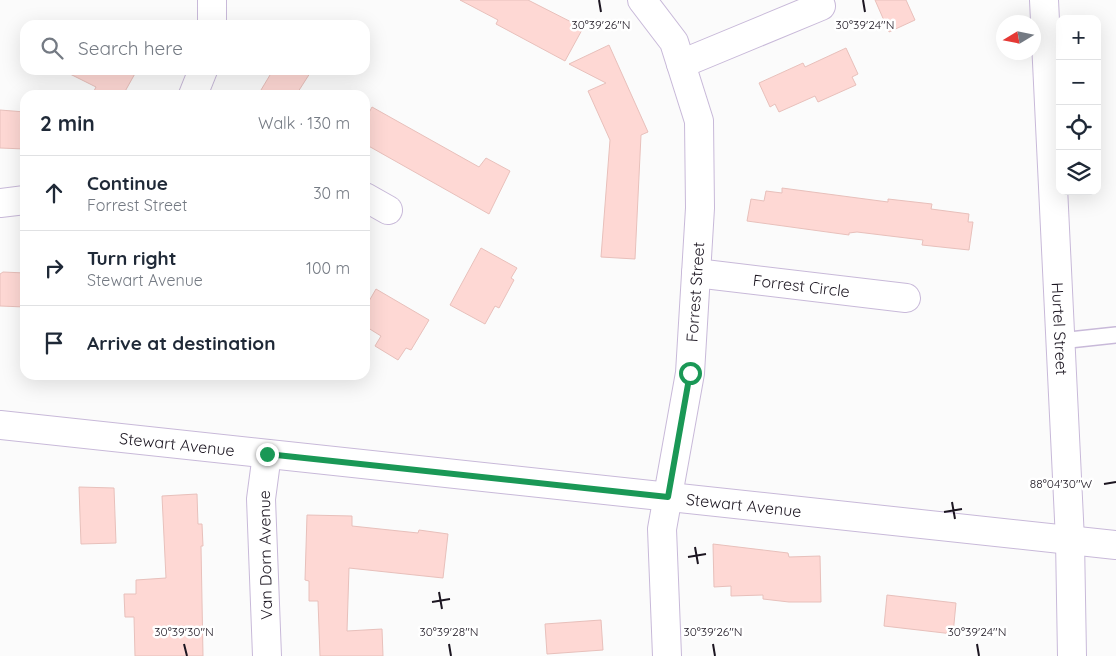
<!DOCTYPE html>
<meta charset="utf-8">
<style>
:root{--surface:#fff;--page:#f6f6f7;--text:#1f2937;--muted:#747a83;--line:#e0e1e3}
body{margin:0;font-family:Quicksand,sans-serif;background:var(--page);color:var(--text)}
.controls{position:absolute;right:15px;top:15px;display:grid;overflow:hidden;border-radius:10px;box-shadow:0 5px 20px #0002}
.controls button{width:45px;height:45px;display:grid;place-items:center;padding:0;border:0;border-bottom:1px solid var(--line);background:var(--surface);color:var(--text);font:25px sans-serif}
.compass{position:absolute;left:996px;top:15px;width:45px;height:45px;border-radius:50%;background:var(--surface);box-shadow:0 5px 20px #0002;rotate:260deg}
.stop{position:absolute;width:15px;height:15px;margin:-11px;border:4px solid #1a9856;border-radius:50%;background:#fff}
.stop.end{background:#1a9856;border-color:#fff;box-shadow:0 1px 5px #0008}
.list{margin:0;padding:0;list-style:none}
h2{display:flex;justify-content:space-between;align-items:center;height:65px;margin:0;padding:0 20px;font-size:21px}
h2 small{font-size:16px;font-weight:400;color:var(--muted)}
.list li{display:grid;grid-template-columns:32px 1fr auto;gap:15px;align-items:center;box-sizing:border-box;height:75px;padding:0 20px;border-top:1px solid var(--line)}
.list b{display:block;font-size:19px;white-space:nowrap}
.list p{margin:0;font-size:16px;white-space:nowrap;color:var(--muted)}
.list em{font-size:16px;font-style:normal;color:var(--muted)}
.icon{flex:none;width:28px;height:28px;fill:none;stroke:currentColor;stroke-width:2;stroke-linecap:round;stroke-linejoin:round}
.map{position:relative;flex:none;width:1116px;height:656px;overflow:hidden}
.search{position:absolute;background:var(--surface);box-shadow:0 5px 20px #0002;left:20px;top:20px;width:350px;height:55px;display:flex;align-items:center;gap:12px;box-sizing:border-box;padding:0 18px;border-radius:15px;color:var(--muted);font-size:19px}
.panel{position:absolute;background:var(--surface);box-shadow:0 5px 20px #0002;left:20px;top:90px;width:350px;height:290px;border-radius:15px}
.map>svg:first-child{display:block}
</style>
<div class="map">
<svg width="1116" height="656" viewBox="0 0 1116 656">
<rect width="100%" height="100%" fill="#fbfbfb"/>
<!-- building -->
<g fill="#fed8d4" stroke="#e8c0bb">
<path d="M460 0H528L583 28 565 61 496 24 498 20Z"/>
<path d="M875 0H906L915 20 889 32Z"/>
<path d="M609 45 648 132 641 135 635 259 601 257 610 140 588 91 606 83 569 64Z"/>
<path d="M846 48 858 74 852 77 856 85 818 102 815 96 779 112 775 104 770 107 759 83 803 63 805 67Z"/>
<path d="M62 70H137L123 95H92L96 87Z"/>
<path d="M273 70H312L296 95H258Z"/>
<path d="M372 107 479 167 486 158 510 171 489 214 365 144V120Z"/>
<path d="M0 110 25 112V149L0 148Z"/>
<path d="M782 188 888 202V199L932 204 931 209 969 214 968 222H973L969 250 922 245 923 240 857 232 849 233V235L747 221 751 199 764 201 766 191 782 193Z"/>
<path d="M481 248 517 268 511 278 514 280 499 308 495 306 485 324 450 305Z"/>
<path d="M3 272 25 273V307L0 306V274Z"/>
<path d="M376 289 429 320 411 350 406 348 398 360 375 346 381 336 365 326V308Z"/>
<path d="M79 487 114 488 116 543 81 544Z"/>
<path d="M197 494 198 524H202L203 546H201L203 656H135L134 617H125L124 594H136V580L166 578 162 496Z"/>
<path d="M307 515 352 516V526L418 533 419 530 448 534 443 578 349 568 347 631 382 629 383 656H320L318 601H309V581L305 580Z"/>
<path d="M713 544 788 553 789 557 820 556 821 602H789L763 599V595L731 596V586L714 587Z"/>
<path d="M887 595 956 603 953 634 884 626Z"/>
<path d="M601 620 603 650 547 654 545 624Z"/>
</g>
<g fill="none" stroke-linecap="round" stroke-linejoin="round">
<defs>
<path id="service" d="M1060 341 1116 335"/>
<g id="minor">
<path d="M642 0 674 42 699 121 700 208 690 373 662 529 667 656"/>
<path d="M212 25V0"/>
<path d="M681 64 821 6"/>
<path d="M193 95 203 70"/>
<path d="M365 197 388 210"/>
<path d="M0 203 25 200"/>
<path id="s1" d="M696 273 906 298"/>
<path id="s2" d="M0 425 1116 545"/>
<path d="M267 656 261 499 267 454"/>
</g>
<g id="tertiary">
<path id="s3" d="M1044 0 1070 540 1072 656"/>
</g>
</defs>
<!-- service casing -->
<use href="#service" stroke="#c8b9d9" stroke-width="18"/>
<!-- minor casing -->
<use href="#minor" stroke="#c8b9d9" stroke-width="30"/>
<!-- tertiary casing -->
<use href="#tertiary" stroke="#c8b9d9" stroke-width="30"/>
<!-- service -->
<use href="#service" stroke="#fff" stroke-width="15"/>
<!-- minor -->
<use href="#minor" stroke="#fff" stroke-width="28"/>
<!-- tertiary -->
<use href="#tertiary" stroke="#fff" stroke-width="28"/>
</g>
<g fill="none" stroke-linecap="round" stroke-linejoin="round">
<!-- route -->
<path stroke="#1a9856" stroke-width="6" d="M267 454 668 497 690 373"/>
</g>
<!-- ticks -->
<path fill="none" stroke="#1c1621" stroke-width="2" d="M599 0 601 12M863 0 865 12M1104 484 1116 482M952 502 955 519M944 512 962 509M695 547 698 564M688 557 706 554M439 592 442 609M432 602 450 599M184 644 187 656M449 644 451 656M713 644 715 656M977 644 979 656"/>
<g text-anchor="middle" stroke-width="5" stroke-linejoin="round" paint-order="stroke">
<!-- street labels -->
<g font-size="16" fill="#1c1621" stroke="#fff">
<text dy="6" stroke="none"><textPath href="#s1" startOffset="106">Forrest Circle</textPath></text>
<text transform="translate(695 292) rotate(-86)" y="6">Forrest Street</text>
<text dy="6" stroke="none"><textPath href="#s3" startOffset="329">Hurtel Street</textPath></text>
<text dy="6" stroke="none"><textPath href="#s2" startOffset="178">Stewart Avenue</textPath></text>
<text dy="6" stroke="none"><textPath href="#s2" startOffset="748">Stewart Avenue</textPath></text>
<text transform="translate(265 555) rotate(-91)" y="6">Van Dorn Avenue</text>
</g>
</g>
<g font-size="12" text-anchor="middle" fill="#1c1621" stroke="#fff" stroke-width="5" stroke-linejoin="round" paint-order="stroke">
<text x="601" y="29">30°39'26"N</text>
<text x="865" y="29">30°39'24"N</text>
<text x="1061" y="488">88°04'30"W</text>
<text x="184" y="636">30°39'30"N</text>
<text x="449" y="636">30°39'28"N</text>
<text x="713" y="636">30°39'26"N</text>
<text x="977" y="636">30°39'24"N</text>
</g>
</svg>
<div class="controls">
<button>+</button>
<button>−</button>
<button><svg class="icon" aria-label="locate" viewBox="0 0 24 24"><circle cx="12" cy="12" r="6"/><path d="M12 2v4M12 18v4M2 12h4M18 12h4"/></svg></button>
<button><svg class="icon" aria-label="layers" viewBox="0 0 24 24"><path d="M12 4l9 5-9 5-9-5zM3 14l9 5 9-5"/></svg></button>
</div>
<svg class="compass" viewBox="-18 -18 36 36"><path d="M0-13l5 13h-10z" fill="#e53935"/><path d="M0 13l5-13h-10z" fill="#747a83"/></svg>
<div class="stop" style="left:690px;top:373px"></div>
<div class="stop end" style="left:267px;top:454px"></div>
<div class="search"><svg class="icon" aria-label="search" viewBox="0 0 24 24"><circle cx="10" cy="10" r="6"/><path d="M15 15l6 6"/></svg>Search here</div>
<section class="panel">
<h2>2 min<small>Walk · 130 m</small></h2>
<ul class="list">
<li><svg class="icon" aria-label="ahead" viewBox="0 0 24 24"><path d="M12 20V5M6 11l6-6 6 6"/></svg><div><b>Continue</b><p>Forrest Street</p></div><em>30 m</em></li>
<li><svg class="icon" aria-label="right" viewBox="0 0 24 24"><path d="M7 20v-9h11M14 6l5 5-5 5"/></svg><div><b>Turn right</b><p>Stewart Avenue</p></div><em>100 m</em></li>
<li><svg class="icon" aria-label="arrive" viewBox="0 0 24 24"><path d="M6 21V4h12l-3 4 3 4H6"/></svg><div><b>Arrive at destination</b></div></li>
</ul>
</section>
</div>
